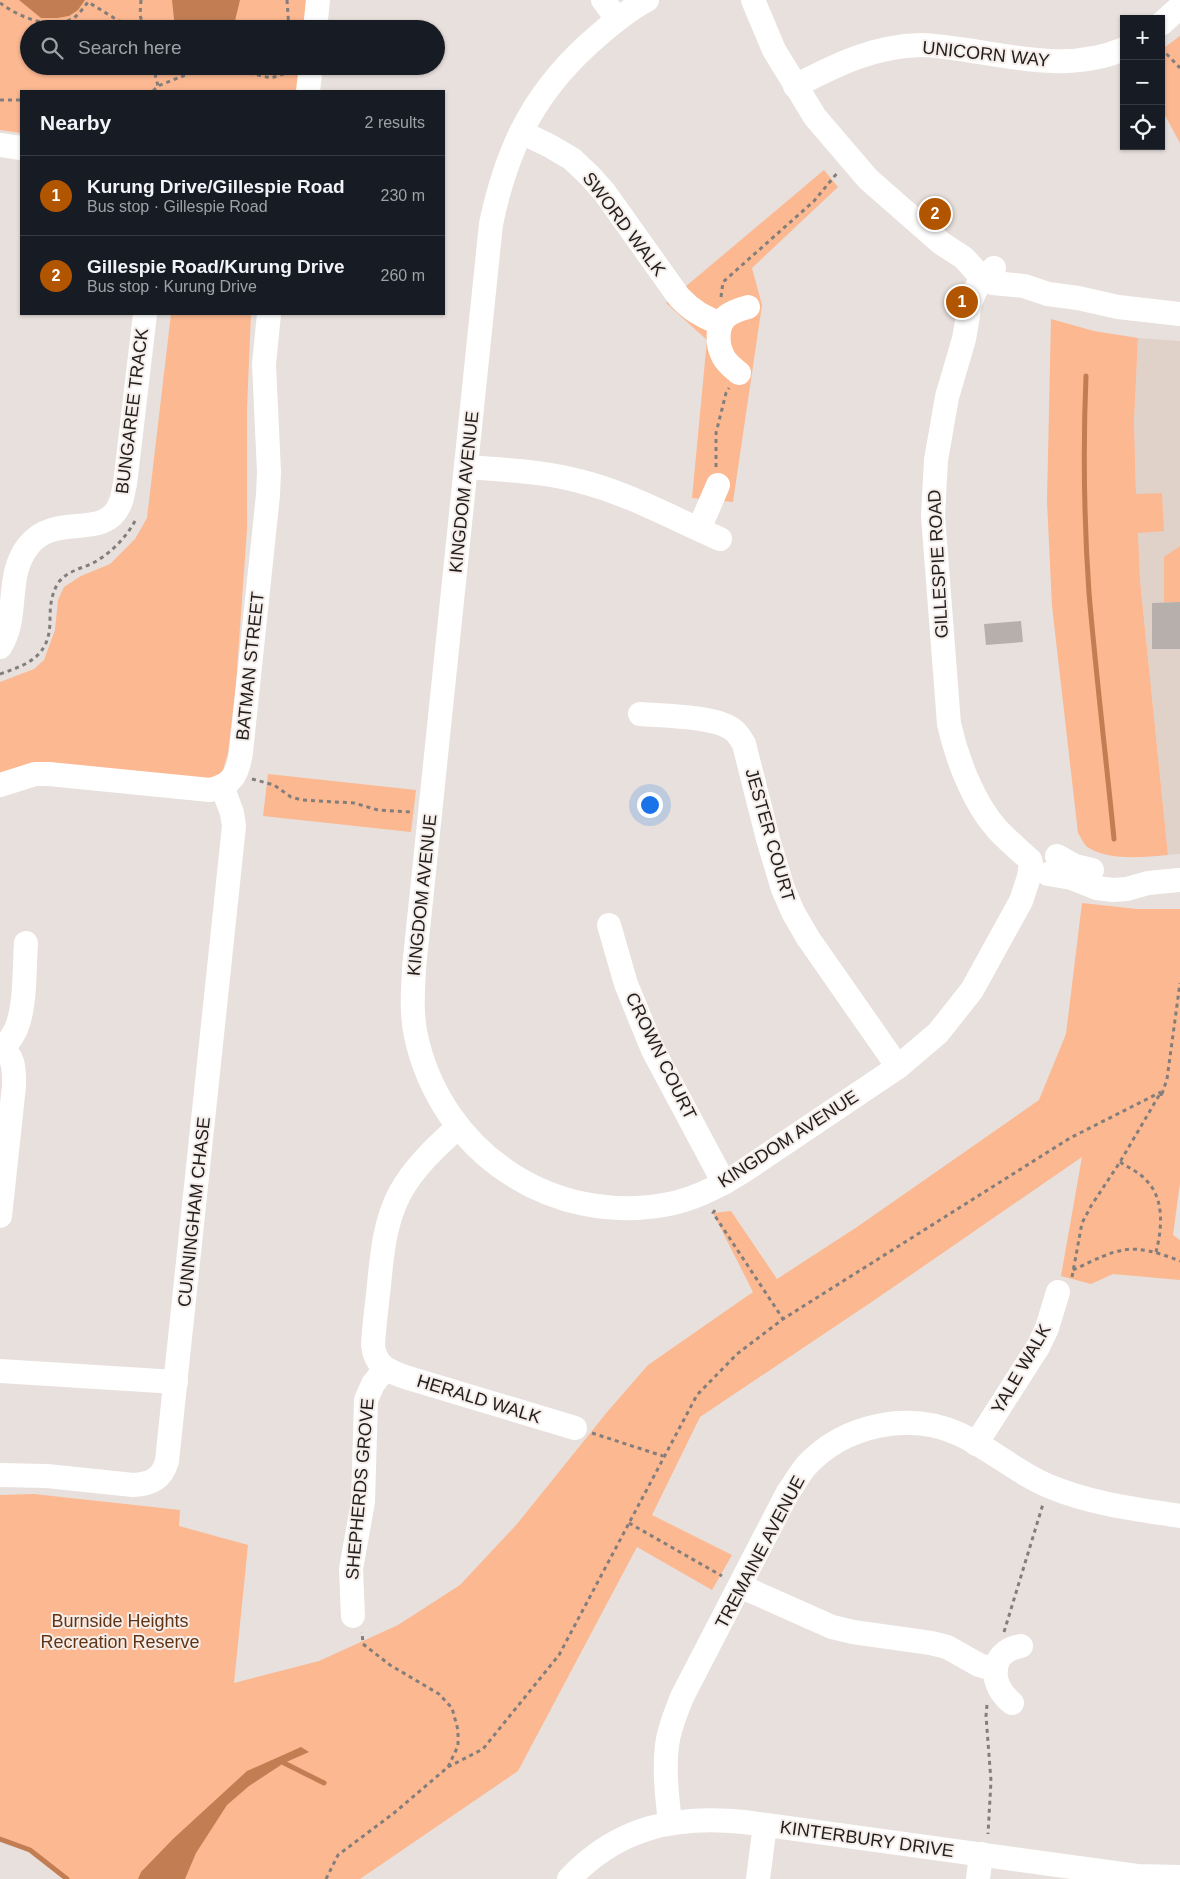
<!DOCTYPE html>
<meta charset="utf-8">
<style>
:root{--surface:#171b24;--page:#20242c;--text:#f1f3f6;--muted:#9ea1a6;--line:#363941;--accent:#b25500}
body{margin:0;font-family:Arial,sans-serif;background:var(--page);color:var(--text)}
.controls{position:absolute;right:15px;top:15px;display:grid;overflow:hidden;border-radius:0px;box-shadow:0 1px 4px #0004}
.controls button{width:45px;height:45px;display:grid;place-items:center;padding:0;border:0;border-bottom:1px solid var(--line);background:var(--surface);color:var(--text);font:25px sans-serif}
.you{position:absolute;left:649px;top:804px;width:18px;height:18px;margin:-12px;border:4px solid #fff;border-radius:50%;background:#1a73e8;box-shadow:0 0 0 8px #1a73e833}
.badge{display:grid;place-items:center;width:32px;height:32px;border-radius:50%;background:var(--accent);color:#fff;font-size:16px;font-weight:700}
.pin{position:absolute;translate:-50% -50%;border:2px solid #fff;box-shadow:0 1px 5px #0006}
.list{margin:0;padding:0;list-style:none}
h2{display:flex;justify-content:space-between;align-items:center;height:65px;margin:0;padding:0 20px;font-size:21px}
h2 small{font-size:16px;font-weight:400;color:var(--muted)}
.list li{display:grid;grid-template-columns:32px 1fr auto;gap:15px;align-items:center;box-sizing:border-box;height:80px;padding:0 20px;border-top:1px solid var(--line)}
.list b{display:block;font-size:19px;white-space:nowrap}
.list p{margin:0;font-size:16px;white-space:nowrap;color:var(--muted)}
.list em{font-size:16px;font-style:normal;color:var(--muted)}
.icon{flex:none;width:28px;height:28px;fill:none;stroke:currentColor;stroke-width:2;stroke-linecap:round;stroke-linejoin:round}
.map{position:relative;flex:none;width:1180px;height:1879px;overflow:hidden}
.search{position:absolute;background:var(--surface);box-shadow:0 1px 4px #0004;left:20px;top:20px;width:425px;height:55px;display:flex;align-items:center;gap:12px;box-sizing:border-box;padding:0 18px;border-radius:28px;color:var(--muted);font-size:19px}
.panel{position:absolute;background:var(--surface);box-shadow:0 1px 4px #0004;left:20px;top:90px;width:425px;height:225px;border-radius:0px}
.map>svg:first-child{display:block}
</style>
<div class="map">
<svg width="1180" height="1879" viewBox="0 0 1180 1879">
<rect width="100%" height="100%" fill="#e8e0dc"/>
<!-- built -->
<path fill="#e0d2c9" d="M1138 338 1180 341V854L1168 855 1140 580 1136 494 1134 422Z"/>
<!-- green -->
<g fill="#fbb891">
<path d="M0 0H308L304 29H29V66H300L297 91H21V133L0 130Z"/>
<path d="M1180 36V143L1161 108V50Z"/>
<path d="M824 170 838 187 752 268 762 305 733 502 692 498 707 340 666 303Z"/>
<path d="M171 314H251L247 407V529L236 684 228 753 222 773 211 779 0 780V682L34 669 44 660 55 630 58 600 64 587 81 576 110 564 135 539 147 518Z"/>
<path d="M1051 319 1094 331 1138 338 1134 422 1136 494 1162 493 1164 531 1138 533 1140 580 1168 855C1144 857 1111 861 1089 848 1084 846 1081 837 1078 833L1052 606 1047 501Z"/>
<path d="M1180 546V602H1164V557Z"/>
<path d="M268 774 416 790 411 832 263 816Z"/>
<path d="M1082 903 1137 909H1180V1183L1173 1235 1180 1240V1280L1113 1274 1091 1284 1061 1276 1082 1157 876 1299 700 1417 652 1515 732 1555 712 1590 637 1547 518 1771 360 1879H67L30 1850 0 1839V1495L34 1494 180 1510 179 1526 248 1545 234 1683 319 1661 398 1625 460 1585 517 1524 608 1411 648 1365 753 1292 713 1213 731 1211 777 1279 857 1227 1039 1100 1066 1034Z"/>
</g>
<!-- water -->
<g fill="#c27d52">
<path d="M19 0H85L78 10 69 16 57 18H41Z"/>
<path d="M172 0H240L233 29H175Z"/>
<path d="M301 1747 309 1752 284 1763 249 1786 227 1805 196 1853 185 1879H138L141 1872 173 1839 247 1771Z"/>
</g>
<g fill="none" stroke-linecap="round" stroke-linejoin="round">
<!-- stream -->
<g stroke="#c27d52" stroke-width="5">
<path d="M1086 376C1083 448 1084 521 1089 593 1096 675 1106 757 1114 839"/>
<path d="M284 1763 324 1783"/>
<path d="M0 1839 30 1850 67 1879"/>
</g>
</g>
<!-- building -->
<g fill="#b6afab">
<path d="M1180 602V649H1152V603Z"/>
<path d="M1021 621 1023 642 986 645 984 624Z"/>
</g>
<g fill="none" stroke-linecap="round" stroke-linejoin="round">
<!-- path -->
<g stroke="#837e7b" stroke-width="3" stroke-dasharray="4 4" stroke-linecap="butt">
<path d="M141 0 140 15 144 29"/>
<path d="M287 0 289 29"/>
<path d="M0 3C19 17 53 32 75 17 80 13 84 7 88 2L119 21 144 27"/>
<path d="M1161 48 1180 68"/>
<path d="M153 66 158 86"/>
<path d="M218 66 271 78 290 72"/>
<path d="M153 91 158 86 208 66"/>
<path d="M0 100H21"/>
<path d="M721 297 723 282 814 201 838 172"/>
<path d="M716 467V433L726 393 729 388"/>
<path d="M0 674C29 664 50 656 50 620 50 607 51 595 58 583 66 572 79 569 91 564 109 555 125 539 135 521"/>
<path d="M252 779 274 785 291 797 302 800 354 803 378 810 412 812"/>
<path d="M1120 1162C1129 1168 1139 1172 1146 1180 1165 1199 1162 1229 1156 1252"/>
<path d="M715 1210 713 1213 783 1319"/>
<path d="M1073 1270C1120 1248 1129 1241 1180 1261"/>
<path d="M1072 1277 1082 1223 1091 1206 1120 1162 1161 1092V1097L1167 1079 1180 983"/>
<path d="M592 1433 663 1456"/>
<path d="M629 1523 722 1576"/>
<path d="M1004 1632 1043 1504"/>
<path d="M987 1705 986 1716 991 1781 988 1834"/>
<path d="M448 1767 483 1749 559 1655 697 1395 737 1354 783 1319 1070 1138 1161 1092"/>
<path d="M326 1879 338 1855 394 1813 448 1767 458 1746V1730L452 1708 439 1694 390 1665 363 1644 362 1632"/>
</g>
<!-- minor -->
<g stroke="#fff" stroke-width="24">
<path d="M603 0 617 19"/>
<path d="M647 0C630 9 615 21 600 34 537 87 508 143 491 224L414 968C413 991 411 1013 416 1036 441 1152 552 1227 669 1204 695 1199 720 1186 742 1172L898 1067 938 1033 972 990 1021 901 1029 877 1031 863"/>
<path d="M753 0 774 50 815 117 868 179 941 243 964 258 982 278 993 283 1024 286 1048 294 1078 298 1118 307 1180 314"/>
<path d="M1161 24 1180 7"/>
<path d="M315 29 318 0"/>
<path d="M795 86C836 65 873 46 921 45 936 45 951 48 966 50 1019 58 1072 71 1124 49"/>
<path d="M308 91 311 66"/>
<path d="M521 132 550 146 572 159 590 176 605 193 679 297C692 311 704 317 721 324"/>
<path d="M0 145 21 148"/>
<path d="M994 268 979 282 970 303 964 339 947 397 936 460 933 516 949 724C957 759 973 802 997 829 1007 840 1019 850 1030 860"/>
<path d="M739 373C733 368 726 363 723 356 717 345 716 324 727 316 733 311 741 309 748 307"/>
<path d="M466 467C503 470 543 471 579 481 628 493 674 519 720 539"/>
<path d="M699 529 718 485"/>
<path d="M0 647C20 617 4 575 29 545 56 512 103 540 119 506 123 499 123 491 125 484L145 314"/>
<path d="M640 714C664 716 714 716 732 729 738 733 741 739 744 744L768 839 783 889 793 912 808 938 898 1067"/>
<path d="M0 785 35 774H49L210 790C233 785 238 773 241 752L268 495 269 472 264 364 269 314"/>
<path d="M1057 856 1075 866 1092 870"/>
<path d="M1048 874 1072 878 1097 888 1113 890 1127 889 1148 883 1180 880"/>
<path d="M609 925 626 984 653 1050 724 1183"/>
<path d="M0 1047C15 1056 14 1070 14 1086L0 1216"/>
<path d="M3 1049C8 1042 13 1036 16 1029 26 1006 24 968 26 943"/>
<path d="M458 1127C437 1146 414 1167 400 1193 385 1221 382 1253 379 1285 377 1305 374 1325 373 1345 375 1366 388 1371 405 1377L575 1428"/>
<path d="M0 1371 176 1382"/>
<path d="M976 1444 1038 1347 1047 1328 1058 1292"/>
<path d="M0 1475 47 1476 133 1485C151 1484 162 1479 167 1461L234 826 232 813 222 786"/>
<path d="M740 1586 832 1627 853 1632 931 1643 947 1647 979 1665 996 1670"/>
<path d="M353 1616 351 1569 363 1502 366 1400 373 1384 385 1369"/>
<path d="M1012 1703C989 1685 988 1652 1021 1646"/>
<path d="M670 1822C667 1797 664 1771 667 1745 669 1728 676 1713 682 1697L787 1494C793 1485 799 1475 806 1466 844 1425 908 1411 959 1434 990 1448 1018 1474 1051 1487 1092 1504 1136 1509 1180 1516"/>
<path d="M569 1879C618 1827 675 1815 744 1822L1137 1876 1180 1877"/>
<path d="M758 1879 765 1825"/>
<path d="M978 1879 981 1854"/>
</g>
</g>
<g text-anchor="middle" stroke-width="4" stroke-linejoin="round" paint-order="stroke">
<!-- street labels -->
<g font-size="18" fill="#211e1d" stroke="#f5ede9">
<text transform="translate(986 54) rotate(6)" y="6">UNICORN WAY</text>
<text transform="translate(624 224) rotate(53)" y="6">SWORD WALK</text>
<text transform="translate(132 411) rotate(-83)" y="6">BUNGAREE TRACK</text>
<text transform="translate(464 492) rotate(-84)" y="6">KINGDOM AVENUE</text>
<text transform="translate(938 564) rotate(-93)" y="6">GILLESPIE ROAD</text>
<text transform="translate(250 666) rotate(-84)" y="6">BATMAN STREET</text>
<text transform="translate(770 835) rotate(74)" y="6">JESTER COURT</text>
<text transform="translate(422 895) rotate(-84)" y="6">KINGDOM AVENUE</text>
<text transform="translate(661 1056) rotate(64)" y="6">CROWN COURT</text>
<text transform="translate(788 1139) rotate(-33)" y="6">KINGDOM AVENUE</text>
<text transform="translate(194 1212) rotate(-84)" y="6">CUNNINGHAM CHASE</text>
<text transform="translate(1021 1369) rotate(-60)" y="6">YALE WALK</text>
<text transform="translate(479 1399) rotate(17)" y="6">HERALD WALK</text>
<text transform="translate(360 1489) rotate(-85)" y="6">SHEPHERDS GROVE</text>
<text transform="translate(760 1552) rotate(-62)" y="6">TREMAINE AVENUE</text>
<text transform="translate(867 1839) rotate(8)" y="6">KINTERBURY DRIVE</text>
</g>
<!-- park labels -->
<g font-size="18" fill="#633414" stroke="#f5ede9">
<text x="120" y="1627">Burnside Heights<tspan x="120" dy="21">Recreation Reserve</tspan></text>
</g>
</g>
</svg>
<div class="controls">
<button>+</button>
<button>−</button>
<button><svg class="icon" aria-label="locate" viewBox="0 0 24 24"><circle cx="12" cy="12" r="6"/><path d="M12 2v4M12 18v4M2 12h4M18 12h4"/></svg></button>
</div>
<div class="you"></div>
<div class="pin badge" style="left:962px;top:302px">1</div>
<div class="pin badge" style="left:935px;top:214px">2</div>
<div class="search"><svg class="icon" aria-label="search" viewBox="0 0 24 24"><circle cx="10" cy="10" r="6"/><path d="M15 15l6 6"/></svg>Search here</div>
<section class="panel">
<h2>Nearby<small>2 results</small></h2>
<ul class="list">
<li><span class="badge">1</span><div><b>Kurung Drive/Gillespie Road</b><p>Bus stop · Gillespie Road</p></div><em>230 m</em></li>
<li><span class="badge">2</span><div><b>Gillespie Road/Kurung Drive</b><p>Bus stop · Kurung Drive</p></div><em>260 m</em></li>
</ul>
</section>
</div>
